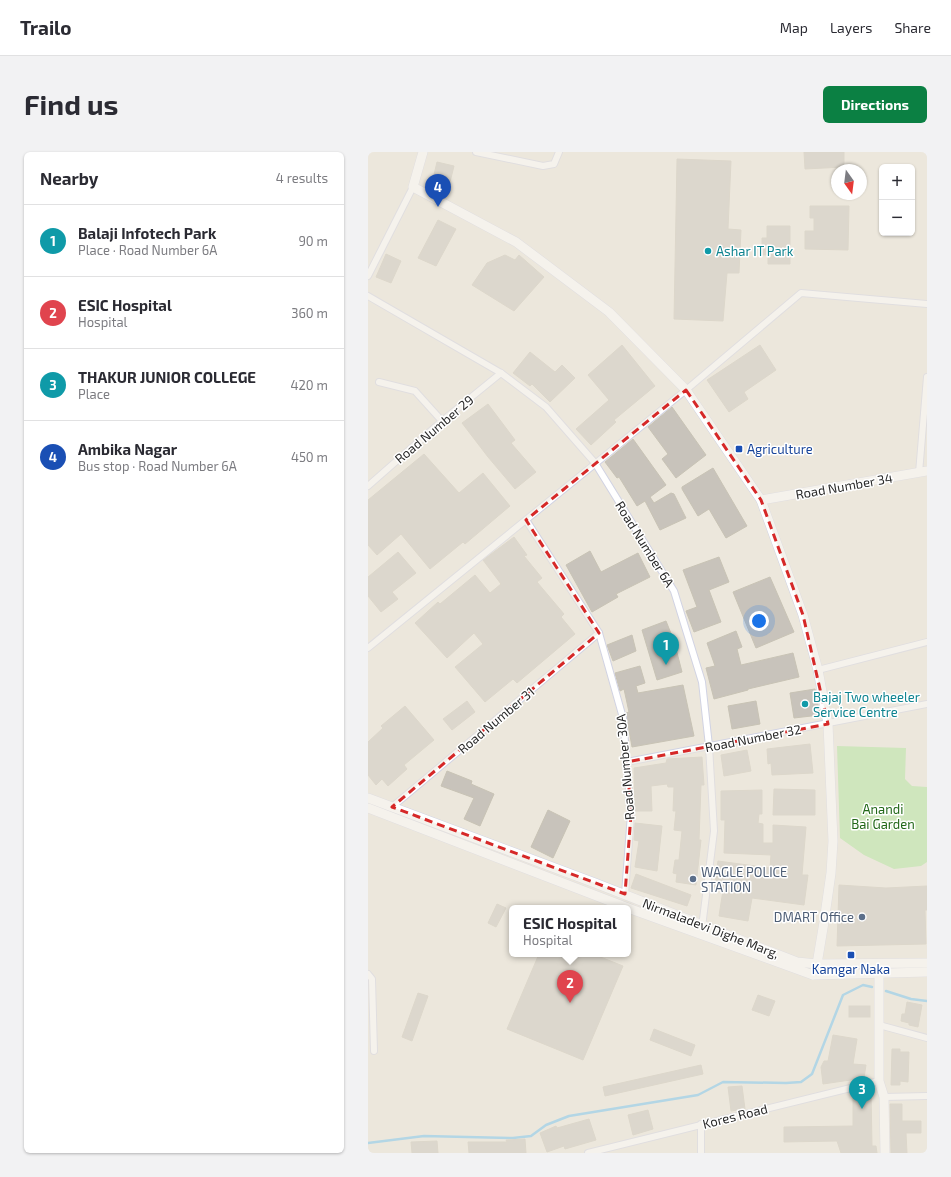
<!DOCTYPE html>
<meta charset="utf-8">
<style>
:root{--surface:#fff;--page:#f2f2f3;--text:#2b2b33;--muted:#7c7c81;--line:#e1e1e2;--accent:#0b8043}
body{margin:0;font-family:"Exo 2",sans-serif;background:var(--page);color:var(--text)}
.controls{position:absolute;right:12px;top:12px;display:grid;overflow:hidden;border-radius:6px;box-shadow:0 1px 3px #0004}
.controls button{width:36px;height:36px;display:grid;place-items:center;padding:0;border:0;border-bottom:1px solid var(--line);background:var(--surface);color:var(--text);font:20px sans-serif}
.compass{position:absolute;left:463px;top:12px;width:36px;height:36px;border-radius:50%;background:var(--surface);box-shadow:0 1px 3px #0004;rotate:166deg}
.you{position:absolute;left:391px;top:469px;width:14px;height:14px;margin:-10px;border:3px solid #fff;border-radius:50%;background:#1a73e8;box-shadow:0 0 0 6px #1a73e833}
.badge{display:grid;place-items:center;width:26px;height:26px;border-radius:50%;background:var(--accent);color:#fff;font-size:13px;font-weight:700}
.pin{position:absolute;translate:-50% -33px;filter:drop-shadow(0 1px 2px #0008)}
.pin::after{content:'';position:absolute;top:21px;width:14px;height:12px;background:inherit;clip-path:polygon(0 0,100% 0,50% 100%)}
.popup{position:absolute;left:141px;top:753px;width:122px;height:52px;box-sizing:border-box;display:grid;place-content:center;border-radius:6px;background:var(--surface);filter:drop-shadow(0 1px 3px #0005);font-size:13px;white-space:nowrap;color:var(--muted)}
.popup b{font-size:15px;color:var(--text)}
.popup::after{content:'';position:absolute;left:50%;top:100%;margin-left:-8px;border:8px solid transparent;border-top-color:var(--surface)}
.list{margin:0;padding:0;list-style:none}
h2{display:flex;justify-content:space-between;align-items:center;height:52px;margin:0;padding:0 16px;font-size:17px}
h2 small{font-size:13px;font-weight:400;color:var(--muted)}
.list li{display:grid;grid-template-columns:26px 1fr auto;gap:12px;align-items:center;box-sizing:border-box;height:72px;padding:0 16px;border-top:1px solid var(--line)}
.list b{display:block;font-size:15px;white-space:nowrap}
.list p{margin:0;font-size:13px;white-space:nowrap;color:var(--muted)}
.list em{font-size:13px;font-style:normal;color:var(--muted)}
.map{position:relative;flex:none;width:559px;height:1001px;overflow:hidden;border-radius:6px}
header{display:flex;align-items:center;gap:24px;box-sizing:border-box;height:56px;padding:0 20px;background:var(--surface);border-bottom:1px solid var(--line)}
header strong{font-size:19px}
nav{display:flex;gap:22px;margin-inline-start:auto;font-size:14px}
.intro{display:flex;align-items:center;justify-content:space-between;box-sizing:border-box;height:96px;padding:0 24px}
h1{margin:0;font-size:28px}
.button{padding:10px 18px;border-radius:6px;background:var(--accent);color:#fff;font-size:14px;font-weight:700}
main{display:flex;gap:24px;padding:0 24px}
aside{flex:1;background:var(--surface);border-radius:6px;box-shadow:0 1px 3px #0004}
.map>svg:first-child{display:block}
</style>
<header>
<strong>Trailo</strong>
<nav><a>Map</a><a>Layers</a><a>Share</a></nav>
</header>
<div class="intro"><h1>Find us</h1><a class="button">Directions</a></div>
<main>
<aside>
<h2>Nearby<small>4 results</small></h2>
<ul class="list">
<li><span class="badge" style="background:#0f9aa8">1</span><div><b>Balaji Infotech Park</b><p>Place · Road Number 6A</p></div><em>90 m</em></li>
<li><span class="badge" style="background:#e0444e">2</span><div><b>ESIC Hospital</b><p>Hospital</p></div><em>360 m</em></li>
<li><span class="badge" style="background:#0f9aa8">3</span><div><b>THAKUR JUNIOR COLLEGE</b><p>Place</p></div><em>420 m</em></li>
<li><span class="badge" style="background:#1a4fb4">4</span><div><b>Ambika Nagar</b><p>Bus stop · Road Number 6A</p></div><em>450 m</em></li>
</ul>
</aside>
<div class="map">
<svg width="559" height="1001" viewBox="0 0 559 1001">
<rect width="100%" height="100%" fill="#ece7dc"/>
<!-- green -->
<path fill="#aae497" d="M469 594 538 596 537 627 544 634 559 635V710L553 714 526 717 496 703 472 686Z"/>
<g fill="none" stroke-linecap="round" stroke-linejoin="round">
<!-- stream -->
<g stroke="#6dc1f0" stroke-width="2.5">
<path d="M518 839 543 847 559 849"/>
<path d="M0 991 56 984 145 986 163 984 178 973 201 964 330 943 355 930 418 931 433 930 444 922 475 843 495 833 504 835"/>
</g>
</g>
<!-- building -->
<g fill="#c8c3bb" stroke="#c8c3b5">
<path d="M436 0H476V15L437 17Z"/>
<path d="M309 7 363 9 360 77 373 78 371 121H359L355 169 306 167Z"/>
<path d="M69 10 86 14 81 34 64 31Z"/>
<path d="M442 54H481L480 98 437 97V79H446V66H442Z"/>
<path d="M70 68 88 77 68 114 50 106Z"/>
<path d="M399 74H422V112H400V103H394V86H399Z"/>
<path d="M18 102 33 109 23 131 8 125Z"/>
<path d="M137 103 147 108 151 103 176 125 146 159 104 133 119 111Z"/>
<path d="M254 193 287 234 246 268 248 270 223 293 208 277 241 248 220 223Z"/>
<path d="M392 193 408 218 376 240 380 247 361 260 339 228Z"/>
<path d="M162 200 187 220 194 213 207 226 182 250 164 232 162 234 145 221Z"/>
<path d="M120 252 147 288 143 291 168 320 147 337 120 305 94 271Z"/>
<path d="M304 255 338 303 308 326 294 307 300 302 280 275Z"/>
<path d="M265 287 298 333 282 345 286 351 303 341 306 342 318 366 292 378 277 349 269 354 251 325 249 326 237 310Z"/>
<path d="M56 302 91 341 115 321 142 354 97 392 95 390 62 417 33 382 9 403 0 393V348Z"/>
<path d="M345 316 379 374 358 386 341 357 330 364 314 337V335Z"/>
<path d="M146 385 159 403 156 404 174 426 169 430 196 462 193 465 207 482 149 531 145 527 117 550 87 515 115 492 106 481 79 506 47 471 70 450 72 452 107 423 122 441 133 432 115 408Z"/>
<path d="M222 399 233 420 270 401 282 425 248 442 250 445 224 460 198 413Z"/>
<path d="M30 400 48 421 24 440 30 447 13 460 0 444V425Z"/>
<path d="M351 405 361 430 341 438 353 470 326 480 318 459 329 455 315 418Z"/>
<path d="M402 425 426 480 388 496 365 440Z"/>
<path d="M298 469 306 489 314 520 289 528 274 478Z"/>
<path d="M368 479 374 495 369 497 373 513 425 501 431 525 380 537V538L346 547 338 516 347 514 339 491Z"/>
<path d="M264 483 268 499 245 509 239 493Z"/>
<path d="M272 514 277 531 268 534 270 541 315 533 326 584 264 595 258 561 261 560 256 537 252 539 247 521Z"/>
<path d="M447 537 452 563 426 566 422 541Z"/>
<path d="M99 549 107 560 84 578 75 567Z"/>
<path d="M388 549 392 572 364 577 360 554Z"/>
<path d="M37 554 66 588 36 613 39 617 20 634 14 627 8 633 0 623V590L15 576 13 574Z"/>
<path d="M442 592 445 621 404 623 403 611 400 612 399 597Z"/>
<path d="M379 598 383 619 356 624 353 603Z"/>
<path d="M334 605 336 633H333L331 688H333L328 733 308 730 309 722 305 721 307 708H311L314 679 306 678 308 659H305L306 635H300L299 632 283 634 284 659H267L266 616 298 611 299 607Z"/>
<path d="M79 619 104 629 103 632 126 642 112 674 96 667 106 646 73 634Z"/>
<path d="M406 637 447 638V663H405Z"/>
<path d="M394 638V662H391L390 671 395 672V691H405V673L438 675 434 723H440L436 753 384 746 380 769 351 764 355 738 346 737 350 709 402 716 403 703 356 701 357 668H353V639Z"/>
<path d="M180 658 202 669 185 706 163 695Z"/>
<path d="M267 671 294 674 289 719 267 715 271 689 266 688Z"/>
<path d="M268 722 323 743 319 754 263 736Z"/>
<path d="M471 733 518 736 559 734V758H557L558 792 469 794Z"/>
<path d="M129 752 138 756 128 775 120 771Z"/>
<path d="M171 802H225L255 814 215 908 139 877Z"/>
<path d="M50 841 60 844 44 889 34 885Z"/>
<path d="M390 843 407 849 401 864 384 858Z"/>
<path d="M539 850 554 853 550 875 541 873V871L533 869 534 862H537Z"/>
<rect x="481" y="854" width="21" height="11"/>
<path d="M286 877 327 893 323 904 282 888Z"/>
<path d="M465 883 489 887 485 912 498 913 496 926 455 932 453 915 456 909H460Z"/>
<path d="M524 897H532V900H541L540 930 532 929V933H523Z"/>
<path d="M333 913 335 922 237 944 235 935Z"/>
<path d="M374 934 377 957 363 959 360 935Z"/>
<path d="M503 939 504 994H508L509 1001H473L469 989 416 990V975L485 974V940Z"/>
<path d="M522 952H534V969H553V981H538L539 1001H523Z"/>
<path d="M280 958 285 977 265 983 260 963Z"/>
<path d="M221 967 228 988 197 997 196 994 179 1000 172 981 188 974 189 976Z"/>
<path d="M157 987 158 1001H101L100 990H139L138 988Z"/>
<path d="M69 989 70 1001H44L43 990Z"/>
</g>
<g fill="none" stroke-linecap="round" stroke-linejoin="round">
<defs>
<g id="street">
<path d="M108 0 175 14 186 12 191 0"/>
<path d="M0 124 45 35"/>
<path d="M0 144 133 221 178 255 227 311 306 439 334 530 341 594 346 679 334 775"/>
<path d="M11 230 47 239 74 269"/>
<path d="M551 321 559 225"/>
<path d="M0 334 74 269 133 221"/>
<path d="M158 368 231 481 255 566 263 662 257 742"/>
<path d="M0 496 318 238 433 141 559 152"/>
<path d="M450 518 559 490"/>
<path d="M259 610 559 552"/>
<path d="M24 655 231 481"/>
<path d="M0 822 4 827 6 899"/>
<path d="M511 873 559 886"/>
<path d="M516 945 559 944"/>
<path d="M333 972V1001"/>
<path d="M220 1001 511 929"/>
</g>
<g id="secondary">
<path d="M55 0 45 35 148 90 241 160 318 238 393 348 435 463 450 518 460 572 465 689 463 721 456 770 449 812 445 823"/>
<path d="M393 348 559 319"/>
<path d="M0 646 227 731 429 810 449 812 559 811"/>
<path d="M0 656 260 756"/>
<path d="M260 756 445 823 559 820"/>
<path d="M511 815V929L516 945 517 1001"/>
</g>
</defs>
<!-- street casing -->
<use href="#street" stroke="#d1d3e3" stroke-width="8"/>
<!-- secondary casing -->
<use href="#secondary" stroke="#d1d3e3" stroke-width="10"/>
<!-- street -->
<use href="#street" stroke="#fff" stroke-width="6"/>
<!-- secondary -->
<use href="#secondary" stroke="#fff" stroke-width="9"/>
</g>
<!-- marked area -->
<path d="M0 0H559V1001H0ZM318 238 393 348 435 463 460 572 259 610 263 662 257 742 24 655 231 481 158 368Z" fill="#ece7dc" fill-opacity=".55" fill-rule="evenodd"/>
<path fill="none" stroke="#d62828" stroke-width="3" stroke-dasharray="8 5" stroke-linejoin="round" d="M318 238 393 348 435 463 460 572 259 610 263 662 257 742 24 655 231 481 158 368Z"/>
<!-- markers -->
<g fill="#0f9aa8" stroke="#fff" stroke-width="1.5">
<circle cx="340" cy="99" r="4"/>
<circle cx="437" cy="552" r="4"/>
</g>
<g fill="#1a4fb4" stroke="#fff" stroke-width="1.5">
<rect x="367" y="293" width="8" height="8" rx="2"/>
<rect x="479" y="799" width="8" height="8" rx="2"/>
</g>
<g fill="#5c6f8a" stroke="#fff" stroke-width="1.5">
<circle cx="325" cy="727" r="4"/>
<circle cx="494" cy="765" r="4"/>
</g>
<g text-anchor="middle" stroke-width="3" stroke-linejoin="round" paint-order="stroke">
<!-- culture labels -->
<g font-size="13" fill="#0d838f" stroke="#fff" text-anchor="start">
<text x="348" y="104">Ashar IT Park</text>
<text x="445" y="550">Bajaj Two wheeler<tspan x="445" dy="15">Service Centre</tspan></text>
</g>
<!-- street labels -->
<g font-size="13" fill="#2a2a2a" stroke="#fff">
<text transform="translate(66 277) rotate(-40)" y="5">Road Number 29</text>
<text transform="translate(476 334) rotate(-10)" y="5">Road Number 34</text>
<text transform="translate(277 392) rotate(58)" y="5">Road Number 6A</text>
<text transform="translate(128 568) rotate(-40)" y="5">Road Number 31</text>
<text transform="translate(385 586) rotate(-11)" y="5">Road Number 32</text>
<text transform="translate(257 615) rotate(-95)" y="5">Road Number 30A</text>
<text transform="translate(343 776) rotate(21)" y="5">Nirmaladevi Dighe Marg,</text>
<text transform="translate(367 964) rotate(-14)" y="5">Kores Road</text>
</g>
<!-- transit labels -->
<g font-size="13" fill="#164399" stroke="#fff" text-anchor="start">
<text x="379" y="302">Agriculture</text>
<text x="483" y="822" text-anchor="middle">Kamgar Naka</text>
</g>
<!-- park labels -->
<g font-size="13" fill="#226819" stroke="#fff">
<text x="515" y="662">Anandi<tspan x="515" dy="15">Bai Garden</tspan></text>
</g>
<!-- service labels -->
<g font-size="13" fill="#4e5e75" stroke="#fff" text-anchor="start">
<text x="333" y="725">WAGLE POLICE<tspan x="333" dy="15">STATION</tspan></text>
<text x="486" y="770" text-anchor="end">DMART Office</text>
</g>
</g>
</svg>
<div class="controls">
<button>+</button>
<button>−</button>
</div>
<svg class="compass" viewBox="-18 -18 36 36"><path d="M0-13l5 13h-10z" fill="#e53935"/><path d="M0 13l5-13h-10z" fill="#7c7c81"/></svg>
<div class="you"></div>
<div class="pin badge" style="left:298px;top:513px;background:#0f9aa8">1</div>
<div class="pin badge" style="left:202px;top:851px;background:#e0444e">2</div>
<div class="popup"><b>ESIC Hospital</b>Hospital</div>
<div class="pin badge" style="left:494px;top:957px;background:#0f9aa8">3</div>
<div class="pin badge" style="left:70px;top:55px;background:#1a4fb4">4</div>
</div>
</main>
